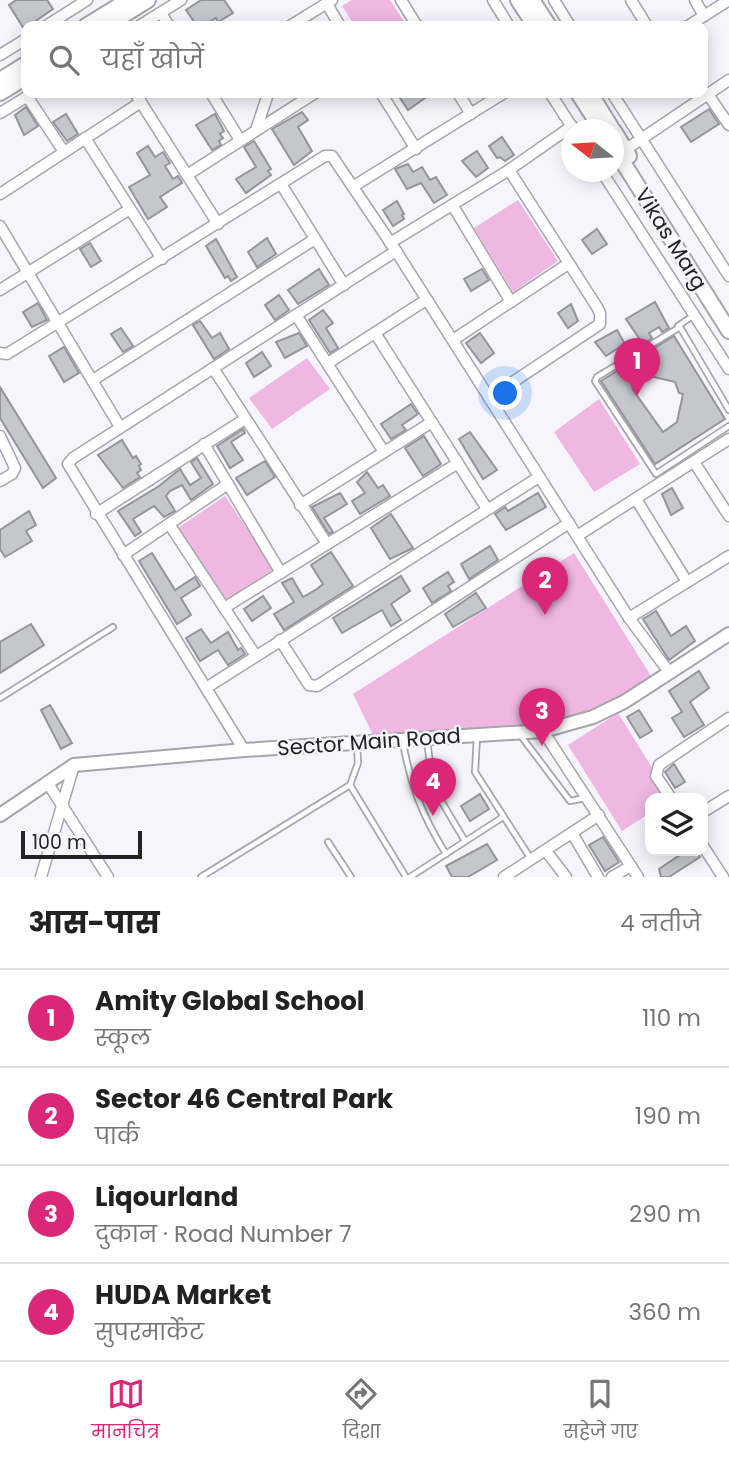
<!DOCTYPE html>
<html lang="hi">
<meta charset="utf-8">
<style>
:root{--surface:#fff;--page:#f2f2f2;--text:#222;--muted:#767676;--line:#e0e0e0;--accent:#db2777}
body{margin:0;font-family:Poppins,"Noto Sans Devanagari",sans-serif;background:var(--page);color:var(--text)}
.controls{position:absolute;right:21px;bottom:21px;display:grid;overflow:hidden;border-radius:14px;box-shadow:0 4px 18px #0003}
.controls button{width:63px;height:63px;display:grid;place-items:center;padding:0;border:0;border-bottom:2px solid var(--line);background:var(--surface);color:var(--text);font:35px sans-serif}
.compass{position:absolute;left:561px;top:119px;width:63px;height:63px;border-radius:50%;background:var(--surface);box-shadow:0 4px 18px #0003;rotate:287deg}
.scale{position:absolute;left:21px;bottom:18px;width:121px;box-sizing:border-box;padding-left:7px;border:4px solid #232225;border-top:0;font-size:19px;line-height:24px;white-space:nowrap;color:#232225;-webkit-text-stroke:5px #f6f4fc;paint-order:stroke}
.you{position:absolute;left:506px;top:394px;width:24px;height:24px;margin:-18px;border:5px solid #fff;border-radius:50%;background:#1a73e8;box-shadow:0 0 0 10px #1a73e833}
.badge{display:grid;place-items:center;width:46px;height:46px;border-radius:50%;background:var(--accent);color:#fff;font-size:23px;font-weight:700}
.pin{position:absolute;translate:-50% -58px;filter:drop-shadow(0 2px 4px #0008)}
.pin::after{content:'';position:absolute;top:37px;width:24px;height:21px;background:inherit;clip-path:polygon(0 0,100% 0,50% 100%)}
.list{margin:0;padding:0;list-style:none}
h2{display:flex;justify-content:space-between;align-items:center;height:91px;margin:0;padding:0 28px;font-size:30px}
h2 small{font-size:23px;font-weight:400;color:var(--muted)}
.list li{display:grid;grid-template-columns:46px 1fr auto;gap:21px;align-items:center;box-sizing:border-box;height:98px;padding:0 28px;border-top:2px solid var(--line)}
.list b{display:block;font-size:26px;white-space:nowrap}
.list p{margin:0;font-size:23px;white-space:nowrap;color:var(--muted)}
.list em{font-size:23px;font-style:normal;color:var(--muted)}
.icon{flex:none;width:38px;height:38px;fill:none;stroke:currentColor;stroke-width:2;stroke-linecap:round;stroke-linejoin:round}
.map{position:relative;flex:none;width:729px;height:877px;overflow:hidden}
.search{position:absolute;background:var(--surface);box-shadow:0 4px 18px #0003;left:21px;right:21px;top:21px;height:77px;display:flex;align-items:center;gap:18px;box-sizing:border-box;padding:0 24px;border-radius:14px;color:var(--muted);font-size:26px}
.sheet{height:483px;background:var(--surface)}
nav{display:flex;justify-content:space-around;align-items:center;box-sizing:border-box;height:98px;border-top:2px solid var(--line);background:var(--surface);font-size:19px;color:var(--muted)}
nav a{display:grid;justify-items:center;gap:4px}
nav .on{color:var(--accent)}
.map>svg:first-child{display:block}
</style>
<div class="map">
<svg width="729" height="877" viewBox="0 0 729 877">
<rect width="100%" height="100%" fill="#f6f4fc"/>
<!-- green -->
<g fill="#f0b7e3">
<path d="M352 0H390L407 26H355L342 6Z"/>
<path d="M518 200 558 261 513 292 474 228Z"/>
<path d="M307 358 330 389 272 429 249 398Z"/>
<path d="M599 399 640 464 594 492 554 432Z"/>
<path d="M225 496 274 569 225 600 178 528Z"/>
<path d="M574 553 651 676C577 743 467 732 374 737L353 694Z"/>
<path d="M618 713 671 798H650V813L622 831 568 745Z"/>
</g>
<!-- building -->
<g fill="#c5c7cf" stroke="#94959c" stroke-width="2" fill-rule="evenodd">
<path d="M16 0H47L53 9 24 29 9 5Z"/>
<path d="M201 0H224L233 13 218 22 216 18 203 26H197L186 10Z"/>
<path d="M408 93H421L425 98 408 110 400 98Z"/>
<path d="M26 107 38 126 24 135 15 115Z"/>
<path d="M709 109 719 124 691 142 681 127Z"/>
<path d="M302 112 308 120 298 127 312 151 294 165 272 129Z"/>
<path d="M66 114 78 134 67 141 53 122Z"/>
<path d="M215 114 224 131 220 134 223 138 219 141 221 145 212 150 196 125Z"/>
<path d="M502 137 514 155 505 161 500 157 497 158 489 146Z"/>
<path d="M254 141 271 169 268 171 271 175 246 193 236 179 256 167 244 147Z"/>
<path d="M148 146 155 157 163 152 170 163 165 166 173 179 178 176 182 183 160 197 167 207 148 219 129 187 150 175 137 153Z"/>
<path d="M477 151 488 168 476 177 462 161Z"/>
<path d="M408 164 413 172 422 167 430 180 436 177 447 195 434 203 421 183 407 189 395 169Z"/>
<path d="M397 201 404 214 402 215 404 219 393 226 383 210Z"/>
<path d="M597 229 607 244 592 254 582 240Z"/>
<path d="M267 238 276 254 257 267 248 252Z"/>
<path d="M216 239 237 277 231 281 228 276 225 278 206 246Z"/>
<path d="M90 243 101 261 91 267 80 249Z"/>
<path d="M319 269 329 285 298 304 288 290Z"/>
<path d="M482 269 489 280 471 291 464 279Z"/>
<path d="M279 295 289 310 275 320 265 305Z"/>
<path d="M655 302 669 328 662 332 659 327 649 333 652 338 643 344 626 319Z"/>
<path d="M38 303 47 320 32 327 23 312Z"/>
<path d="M571 304 578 321 568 328 558 313Z"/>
<path d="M323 310 333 323 326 328 338 348 330 353 309 320Z"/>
<path d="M200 321 212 338 220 333 229 349 214 359 193 325Z"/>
<path d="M121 328 133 346 123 352 111 334Z"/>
<path d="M617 330 625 344 606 356 595 342Z"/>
<path d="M299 333 307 346 285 358 276 342Z"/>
<path d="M480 333 494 353 481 363 466 343Z"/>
<path d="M674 336 725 419 655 464 601 381ZM646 375 675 382 679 393 683 394 677 422 663 432 633 390 632 385Z"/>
<path d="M64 347 79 373 64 382 49 356Z"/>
<path d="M262 352 271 366 254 377 246 363Z"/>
<path d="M0 387 56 478 43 488 0 418Z"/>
<path d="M411 404 418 414 402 425 406 430 391 439 381 424Z"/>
<path d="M243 429 245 433 231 442 243 460 230 468 217 446Z"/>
<path d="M470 432 497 470 483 479 459 439Z"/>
<path d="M424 436 441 464 423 476 405 448Z"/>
<path d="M122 440 133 458 136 456 141 464 139 466 141 470 137 473 140 477 123 488 98 455Z"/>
<path d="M197 458 213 484 191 500 182 485 170 491 166 496 175 511 164 517 154 506 133 519 141 532 135 536 118 511 159 486 180 469 190 485 201 478 191 462Z"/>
<path d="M265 461 275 477 247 495 236 478Z"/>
<path d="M367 472 378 488 383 485 390 496 360 514 352 501 365 493 357 482Z"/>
<path d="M672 488 683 508 671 515 662 494Z"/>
<path d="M340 493 347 504 324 518 333 532 329 534 312 507Z"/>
<path d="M538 493 546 507 506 530 495 514 505 507 508 511Z"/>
<path d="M29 511 36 525 26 531 32 541 5 557 0 549V530Z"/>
<path d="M391 514 413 548 390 559 371 528Z"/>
<path d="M490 546 498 560 469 579 461 564Z"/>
<path d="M331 552 353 586 284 630 274 614 294 602 282 583 292 578 303 597 317 589 323 584 311 565Z"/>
<path d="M152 553 175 590 195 577 200 586 181 598 191 615 177 624 139 561Z"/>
<path d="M448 572 454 582 448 586 451 591 432 603 423 588Z"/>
<path d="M401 576 410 591 391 604 401 620 391 626 382 610 342 633 333 618Z"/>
<path d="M476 593 486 608 453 627 445 614Z"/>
<path d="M263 596 271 608 252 621 244 609Z"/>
<path d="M656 611 671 636 686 626 695 641 669 660 643 619Z"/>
<path d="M31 624 44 645 0 673V642Z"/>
<path d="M201 629 211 643 228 632 238 650 241 648 245 654 228 665 218 650 200 661 186 638Z"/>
<path d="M699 671 709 688 690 702 704 725 684 737 672 718 682 712 669 691Z"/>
<path d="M50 705 72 743 61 749 41 710Z"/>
<path d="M639 710 652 731 640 738 627 717Z"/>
<path d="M674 764 685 782 675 788 665 772Z"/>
<path d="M480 794 489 809 470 821 461 806Z"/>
<path d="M603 837 619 862 605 871 589 845Z"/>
<path d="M487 844 497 860 468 877H452L446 866Z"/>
<path d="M686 851H696L700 857 669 877H661L659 869Z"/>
</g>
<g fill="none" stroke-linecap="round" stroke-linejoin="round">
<defs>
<g id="service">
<path d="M678 326 694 315"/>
<path d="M729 410 680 327 597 377 595 381 656 474 729 426"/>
<path d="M0 698 113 627"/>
<path d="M521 736 570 801 585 798"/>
<path d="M477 737 475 772 531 859"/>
<path d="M427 740 433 787 465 841"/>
<path d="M403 742C410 785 423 817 446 854"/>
<path d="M350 785 406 877"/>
<path d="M328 842 351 877"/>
<path d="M201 877 350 785 358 763 357 745"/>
<path d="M410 877 503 817"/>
</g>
<g id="minor">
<path d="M401 0 417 26"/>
<path d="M493 0 509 26"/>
<path d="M554 0 570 26"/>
<path d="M631 0 647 26"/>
<path d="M695 0 704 16"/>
<path d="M327 4 340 26"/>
<path d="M161 13 169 26"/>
<path d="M46 26 87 0"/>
<path d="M139 26 181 0"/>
<path d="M290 26 332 0"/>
<path d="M688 26 729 0"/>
<path d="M0 55 26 39"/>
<path d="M135 93 218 224"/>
<path d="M211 93 240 140"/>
<path d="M381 93 416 149"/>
<path d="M458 93 471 114"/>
<path d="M550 93 574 130"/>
<path d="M612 93 729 276"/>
<path d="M707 93 729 125"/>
<path d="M27 96 64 152"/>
<path d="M0 113 33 93"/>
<path d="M257 127 268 94"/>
<path d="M85 138 162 259"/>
<path d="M622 152 729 80"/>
<path d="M602 172 729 369"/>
<path d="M187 175 315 93"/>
<path d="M281 184 344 285"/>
<path d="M354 186 504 93"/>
<path d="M0 194 141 102"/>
<path d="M453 206 511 302"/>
<path d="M0 226 120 427"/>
<path d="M390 243 509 170 572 126"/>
<path d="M0 290 130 209"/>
<path d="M296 315 384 452"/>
<path d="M375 333 487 509"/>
<path d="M453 340 568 264"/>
<path d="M0 353 7 354 325 156H332L396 251 629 618 669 672"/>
<path d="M328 363 426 300"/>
<path d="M213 368 327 544"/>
<path d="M93 380 315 239"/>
<path d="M489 398 600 324V313L597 307 509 170"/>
<path d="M0 436 15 468 12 474 0 481"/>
<path d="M204 444 281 573"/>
<path d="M694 462 729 516"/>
<path d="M636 499 687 582"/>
<path d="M300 505 432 422"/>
<path d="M96 514 245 419"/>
<path d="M169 524 256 656"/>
<path d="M577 536 729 439"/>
<path d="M123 555 228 484"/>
<path d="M224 608 458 463"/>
<path d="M629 618 729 556"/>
<path d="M280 640 309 685 317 686 569 523"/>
<path d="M206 688 539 477"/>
<path d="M543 731 638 877"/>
<path d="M244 750 68 464 73 458 396 251"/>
<path d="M47 782 108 877"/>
<path d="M671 798 656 776 659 765 729 718"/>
<path d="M703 812 729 796"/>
<path d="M572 833 598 877"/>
<path d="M703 846 723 877"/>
<path d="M546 851 566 877"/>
<path d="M41 877 74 765"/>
<path d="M504 877 599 815"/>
<path d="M612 877 631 866"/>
</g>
<path id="tertiary" d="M0 815 74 765 244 750 543 731 593 717 624 702 729 634"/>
<g id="secondary">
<path d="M518 0 535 26"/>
<path d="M532 0 549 26"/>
<path d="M86 26 128 0"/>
<path d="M106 26 148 0"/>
<path d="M0 80 26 64"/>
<path d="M0 93 26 77"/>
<path d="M578 93 602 130"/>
<path d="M590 93 611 127"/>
<path d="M614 131 629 156"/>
<path d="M614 148 729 331"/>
</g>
</defs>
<!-- service casing -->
<use href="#service" stroke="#a6a5ac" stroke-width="8"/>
<!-- minor casing -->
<use href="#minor" stroke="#a6a5ac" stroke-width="13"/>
<!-- tertiary casing -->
<use href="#tertiary" stroke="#a6a5ac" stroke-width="16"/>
<!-- secondary casing -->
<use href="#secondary" stroke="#a6a5ac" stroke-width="18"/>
<!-- service -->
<use href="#service" stroke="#fff" stroke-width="4.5"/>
<!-- minor -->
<use href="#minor" stroke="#fff" stroke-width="10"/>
<!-- tertiary -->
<use href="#tertiary" stroke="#fff" stroke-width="12"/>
<!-- secondary -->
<use href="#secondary" stroke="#fff" stroke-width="14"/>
</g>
<g text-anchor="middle" stroke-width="5" stroke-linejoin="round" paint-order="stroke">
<!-- street labels -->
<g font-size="21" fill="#232225" stroke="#f6f4fc">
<text transform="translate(671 239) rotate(58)" y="7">Vikas Marg</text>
<text transform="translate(369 742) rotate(-4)" y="7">Sector Main Road</text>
</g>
</g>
</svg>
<div class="controls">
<button><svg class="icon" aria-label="layers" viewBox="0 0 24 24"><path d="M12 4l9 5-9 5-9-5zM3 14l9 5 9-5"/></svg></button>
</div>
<svg class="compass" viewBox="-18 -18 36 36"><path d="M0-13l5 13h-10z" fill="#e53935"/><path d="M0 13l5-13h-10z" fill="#767676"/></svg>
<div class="scale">100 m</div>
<div class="you"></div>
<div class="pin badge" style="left:637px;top:396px">1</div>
<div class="pin badge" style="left:545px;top:615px">2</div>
<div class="pin badge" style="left:542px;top:746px">3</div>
<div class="pin badge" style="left:433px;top:816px">4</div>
<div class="search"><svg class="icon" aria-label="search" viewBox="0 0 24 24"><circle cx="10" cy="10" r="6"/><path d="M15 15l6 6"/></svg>यहाँ खोजें</div>
</div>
<section class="sheet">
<h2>आस-पास<small>4 नतीजे</small></h2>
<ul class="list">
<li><span class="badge">1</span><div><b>Amity Global School</b><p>स्कूल</p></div><em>110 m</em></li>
<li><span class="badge">2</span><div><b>Sector 46 Central Park</b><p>पार्क</p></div><em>190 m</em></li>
<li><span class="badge">3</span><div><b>Liqourland</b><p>दुकान · Road Number 7</p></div><em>290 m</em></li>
<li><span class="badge">4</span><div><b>HUDA Market</b><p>सुपरमार्केट</p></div><em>360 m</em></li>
</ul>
</section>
<nav>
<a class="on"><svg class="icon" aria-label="map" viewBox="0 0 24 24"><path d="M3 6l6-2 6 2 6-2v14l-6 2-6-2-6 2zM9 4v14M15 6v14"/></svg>मानचित्र</a>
<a><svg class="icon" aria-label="directions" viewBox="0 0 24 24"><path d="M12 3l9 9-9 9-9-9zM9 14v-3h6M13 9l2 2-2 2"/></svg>दिशा</a>
<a><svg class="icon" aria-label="saved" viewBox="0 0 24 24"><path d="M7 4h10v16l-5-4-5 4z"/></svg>सहेजे गए</a>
</nav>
